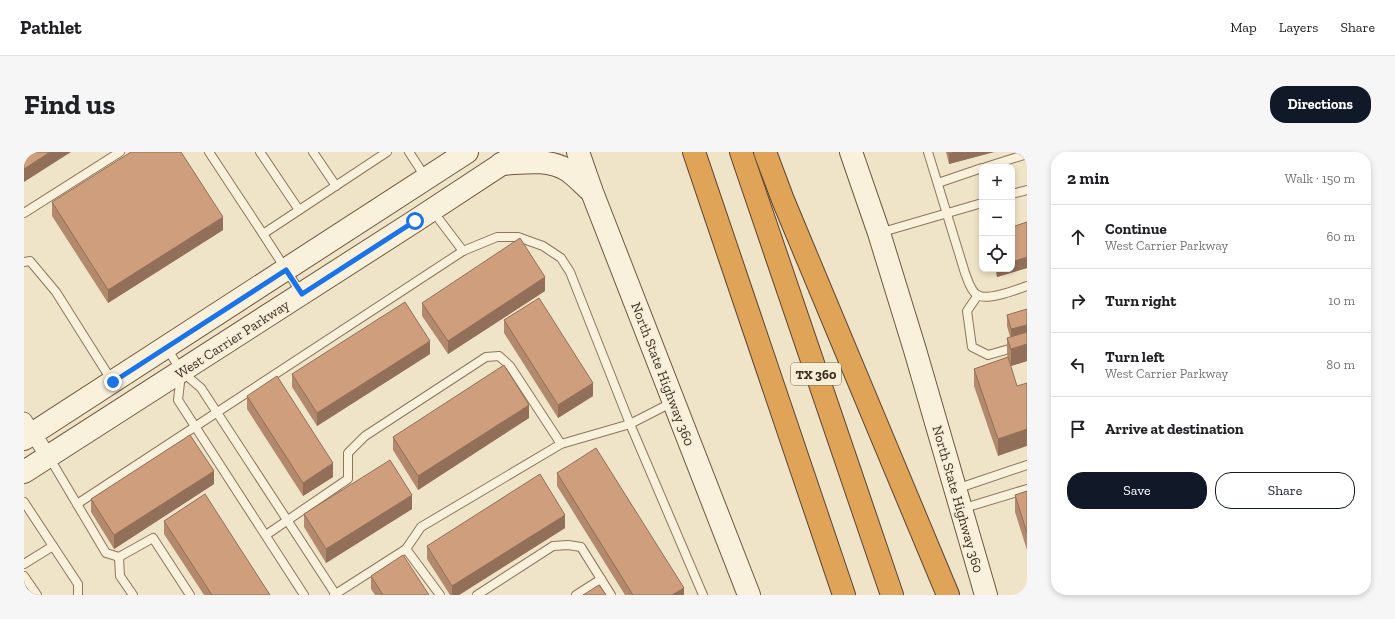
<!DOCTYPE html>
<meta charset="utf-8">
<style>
:root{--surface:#fff;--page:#f6f6f6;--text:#202124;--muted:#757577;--line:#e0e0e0;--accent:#111827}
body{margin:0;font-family:"Zilla Slab",serif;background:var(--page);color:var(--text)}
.controls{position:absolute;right:12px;top:12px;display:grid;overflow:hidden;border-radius:8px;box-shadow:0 2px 6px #0003}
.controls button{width:36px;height:36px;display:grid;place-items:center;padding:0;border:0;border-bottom:1px solid var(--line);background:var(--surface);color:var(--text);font:20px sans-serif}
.stop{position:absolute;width:12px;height:12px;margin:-9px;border:3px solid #1a73e8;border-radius:50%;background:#fff}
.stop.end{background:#1a73e8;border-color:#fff;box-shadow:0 1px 4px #0008}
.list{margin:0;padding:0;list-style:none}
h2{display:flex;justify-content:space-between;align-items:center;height:52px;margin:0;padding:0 16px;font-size:17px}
h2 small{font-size:13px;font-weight:400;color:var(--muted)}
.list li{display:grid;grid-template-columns:26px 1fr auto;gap:12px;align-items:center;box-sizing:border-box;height:64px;padding:0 16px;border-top:1px solid var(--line)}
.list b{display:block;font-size:15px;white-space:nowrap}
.list p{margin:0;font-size:13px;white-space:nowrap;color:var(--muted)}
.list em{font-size:13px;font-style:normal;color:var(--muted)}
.actions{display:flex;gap:8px;padding:12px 16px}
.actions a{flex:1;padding:9px 0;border:1px solid var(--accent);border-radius:16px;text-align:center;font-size:14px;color:var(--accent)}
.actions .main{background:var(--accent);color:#fff}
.icon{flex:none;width:22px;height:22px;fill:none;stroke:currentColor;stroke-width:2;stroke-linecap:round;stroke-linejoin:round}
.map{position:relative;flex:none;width:1003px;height:443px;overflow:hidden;border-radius:16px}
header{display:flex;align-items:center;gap:24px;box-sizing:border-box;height:56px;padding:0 20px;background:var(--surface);border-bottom:1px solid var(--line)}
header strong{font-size:19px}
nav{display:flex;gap:22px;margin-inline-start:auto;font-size:14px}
.intro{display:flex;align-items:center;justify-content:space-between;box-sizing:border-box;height:96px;padding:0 24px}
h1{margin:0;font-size:28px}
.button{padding:10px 18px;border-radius:16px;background:var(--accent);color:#fff;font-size:14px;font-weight:700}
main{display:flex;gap:24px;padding:0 24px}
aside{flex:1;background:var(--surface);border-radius:16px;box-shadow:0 2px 6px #0003}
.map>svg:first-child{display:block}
</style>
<header>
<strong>Pathlet</strong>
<nav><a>Map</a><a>Layers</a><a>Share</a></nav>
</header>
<div class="intro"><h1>Find us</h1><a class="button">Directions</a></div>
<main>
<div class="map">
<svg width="1003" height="443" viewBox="0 0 1003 443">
<rect width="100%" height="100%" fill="#f0e4c8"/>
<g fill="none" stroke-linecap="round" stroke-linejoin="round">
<defs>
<g id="lane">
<path d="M185 0 239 82"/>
<path d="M236 0 275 58"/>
<path d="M289 0 312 34"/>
<path d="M385 0 402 26"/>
<path d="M904 0 941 121C944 128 946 138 953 143 963 149 992 138 1003 134"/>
<path d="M962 15 1003 2"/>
<path d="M914 31 958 16"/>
<path d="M988 42 1003 38"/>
<path d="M0 61 96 0"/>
<path d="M855 81 958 51"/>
<path d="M0 110 6 109 32 140 88 229"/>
<path d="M277 141 239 82 363 0"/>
<path d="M954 143 943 159 948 195 964 203 1003 192"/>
<path d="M143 196 157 219 177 236 312 443"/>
<path d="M157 222 154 248 280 443"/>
<path d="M649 250 606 272 679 443"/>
<path d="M25 305 82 401 95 405 129 386 166 443"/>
<path d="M932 337 1003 313"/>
<path d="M0 350 54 432V443"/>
<path d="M53 352 439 99"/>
<path d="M937 357 1003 337"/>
<path d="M242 383 324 327V301L341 284 462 205 475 204 486 214 537 292 606 272 546 120 537 106 519 94 494 85H473L439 99 408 58"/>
<path d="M95 405 96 424 109 443"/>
<path d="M0 412 29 394"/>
<path d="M0 424 13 443"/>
<path d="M310 443 382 397"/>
<path d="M416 443 382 397 397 375 537 292"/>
<path d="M453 443 529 394 544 393 557 395 587 443"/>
<path d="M552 443 577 427"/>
</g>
<path id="street" d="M0 268 24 304"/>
<g id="secondary">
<path d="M554 0 568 40 725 443"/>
<path d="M827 0 855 81 891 198 962 443"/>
<path d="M477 12C499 11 523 6 543 18 551 23 559 32 567 39"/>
<path d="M0 287 443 0"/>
<path d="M0 320 391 69 496 0"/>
</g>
<g id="highway">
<path d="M670 0 820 443"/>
<path d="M717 0 868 443"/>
<path d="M741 0 759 48 924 443"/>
</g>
</defs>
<!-- lane casing -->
<use href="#lane" stroke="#8d765c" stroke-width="10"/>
<!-- street casing -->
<use href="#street" stroke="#8d765c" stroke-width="17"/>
<!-- secondary casing -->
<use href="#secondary" stroke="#6f573f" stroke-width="24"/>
<!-- highway casing -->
<use href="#highway" stroke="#5b4430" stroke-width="24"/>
<!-- lane -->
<use href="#lane" stroke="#faf1dc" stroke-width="8"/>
<!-- street -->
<use href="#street" stroke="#faf1dc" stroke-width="15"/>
<!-- secondary -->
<use href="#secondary" stroke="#faf1dc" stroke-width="22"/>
<!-- highway -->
<use href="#highway" stroke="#e0a458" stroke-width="22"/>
</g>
<!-- wall -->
<g fill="#b2896c">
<path d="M922 0H970L925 12Z"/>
<path d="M28 50 199 78 84 151 28 64Z"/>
<path d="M1003 70V116L973 125 971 117H988Z"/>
<path d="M521 139 424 202 398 164V151Z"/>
<path d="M1003 157V209L987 214 983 203V186L986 185 983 174V163Z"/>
<path d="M480 168 569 244 534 266 480 181Z"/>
<path d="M406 202 293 274 268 235V222Z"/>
<path d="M984 205 974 304 950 234V217Z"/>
<path d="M223 244 309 325 279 344 223 257Z"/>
<path d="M505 266 394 338 369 298V285Z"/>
<path d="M533 321 660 443H601L533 334Z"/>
<path d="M190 332 90 397 67 360V347Z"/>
<path d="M1003 339V398L991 360V343Z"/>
<path d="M388 357 302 411 280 375V362Z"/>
<path d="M140 369 246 443H180L140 382Z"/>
<path d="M541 376 435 443H426L403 407V394Z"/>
<path d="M347 424 405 443H351L347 437Z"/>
</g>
<!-- shaded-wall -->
<g fill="#916f58">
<path d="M26 0H47L0 30V17Z"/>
<path d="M931 0H970L925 12V2Z"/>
<path d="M199 65V78L84 151V138Z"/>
<path d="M1003 105V116L973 125V117H988V110Z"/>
<path d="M521 125V139L424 202V189Z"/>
<path d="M1003 173V183L987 188V177Z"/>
<path d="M406 189V202L293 274V261Z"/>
<path d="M1003 192V209L987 214V197Z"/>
<path d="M569 231V244L534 266V253Z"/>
<path d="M505 253V266L394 338V324Z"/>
<path d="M1003 277V294L974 304V287Z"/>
<path d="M309 311V325L279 344V331Z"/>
<path d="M190 319V332L90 397V383Z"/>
<path d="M388 343V357L302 411V397Z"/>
<path d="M541 363V376L435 443H428V434Z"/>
<path d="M660 436V443H648Z"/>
</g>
<!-- building -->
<g fill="#cf9f7d" stroke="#916f58">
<path d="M0 0H26L0 17Z"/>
<path d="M107 0H157L199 65 84 138 28 50Z"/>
<path d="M924 0H931L925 2Z"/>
<path d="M1003 70V105L988 110V75Z"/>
<path d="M496 86 521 125 424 189 398 151Z"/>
<path d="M515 146 569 231 534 253 480 168Z"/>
<path d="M381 150 406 189 293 261 268 222Z"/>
<path d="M1003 157V173L987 177 983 163Z"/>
<path d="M1003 180V192L987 197 983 186Z"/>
<path d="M984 205 993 234 1003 231V277L974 287 950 217Z"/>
<path d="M480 213 505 253 394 324 369 285Z"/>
<path d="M253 224 309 311 279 331 223 244Z"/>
<path d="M166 283 190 319 90 383 67 347Z"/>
<path d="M572 296 660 436 648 443H609L533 321Z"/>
<path d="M366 308 388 343 302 397 280 362Z"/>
<path d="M516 322 541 363 428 434 403 394Z"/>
<path d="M1003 339V381L991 343Z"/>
<path d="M181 342 246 443H188L140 369Z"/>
<path d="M379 403 405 443H359L347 424Z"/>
<path d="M575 433 582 443H559Z"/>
</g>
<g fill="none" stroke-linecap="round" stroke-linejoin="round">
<!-- route -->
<path stroke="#1a73e8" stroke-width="5" d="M89 230 262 118 278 142 391 69"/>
</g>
<g text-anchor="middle" stroke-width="4" stroke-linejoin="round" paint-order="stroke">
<!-- shield labels -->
<rect fill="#f7eed8" stroke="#756857" stroke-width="1" x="767" y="211" width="50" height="22" rx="3"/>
<g font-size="13" font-weight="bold" fill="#3d2e20">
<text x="792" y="227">TX 360</text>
</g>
<!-- street labels -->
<g font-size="14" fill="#3d2e20" stroke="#f7eed8">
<text transform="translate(208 187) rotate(-33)" y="5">West Carrier Parkway</text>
<text transform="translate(639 222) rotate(69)" y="5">North State Highway 360</text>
<text transform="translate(934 347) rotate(74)" y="5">North State Highway 360</text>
</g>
</g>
</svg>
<div class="controls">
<button>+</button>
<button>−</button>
<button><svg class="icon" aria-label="locate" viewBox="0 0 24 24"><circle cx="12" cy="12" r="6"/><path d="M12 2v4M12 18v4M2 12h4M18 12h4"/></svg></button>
</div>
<div class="stop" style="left:391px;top:69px"></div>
<div class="stop end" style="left:89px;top:230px"></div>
</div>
<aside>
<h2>2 min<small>Walk · 150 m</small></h2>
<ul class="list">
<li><svg class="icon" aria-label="ahead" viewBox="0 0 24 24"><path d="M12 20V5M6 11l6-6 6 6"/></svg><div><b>Continue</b><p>West Carrier Parkway</p></div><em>60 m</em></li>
<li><svg class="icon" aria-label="right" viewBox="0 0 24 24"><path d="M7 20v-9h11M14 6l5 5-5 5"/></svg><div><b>Turn right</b></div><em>10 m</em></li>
<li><svg class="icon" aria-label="left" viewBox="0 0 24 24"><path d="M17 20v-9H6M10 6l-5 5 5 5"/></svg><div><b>Turn left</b><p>West Carrier Parkway</p></div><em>80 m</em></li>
<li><svg class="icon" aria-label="arrive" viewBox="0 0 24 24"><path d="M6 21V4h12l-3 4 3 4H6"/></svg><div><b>Arrive at destination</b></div></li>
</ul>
<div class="actions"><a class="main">Save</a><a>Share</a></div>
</aside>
</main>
